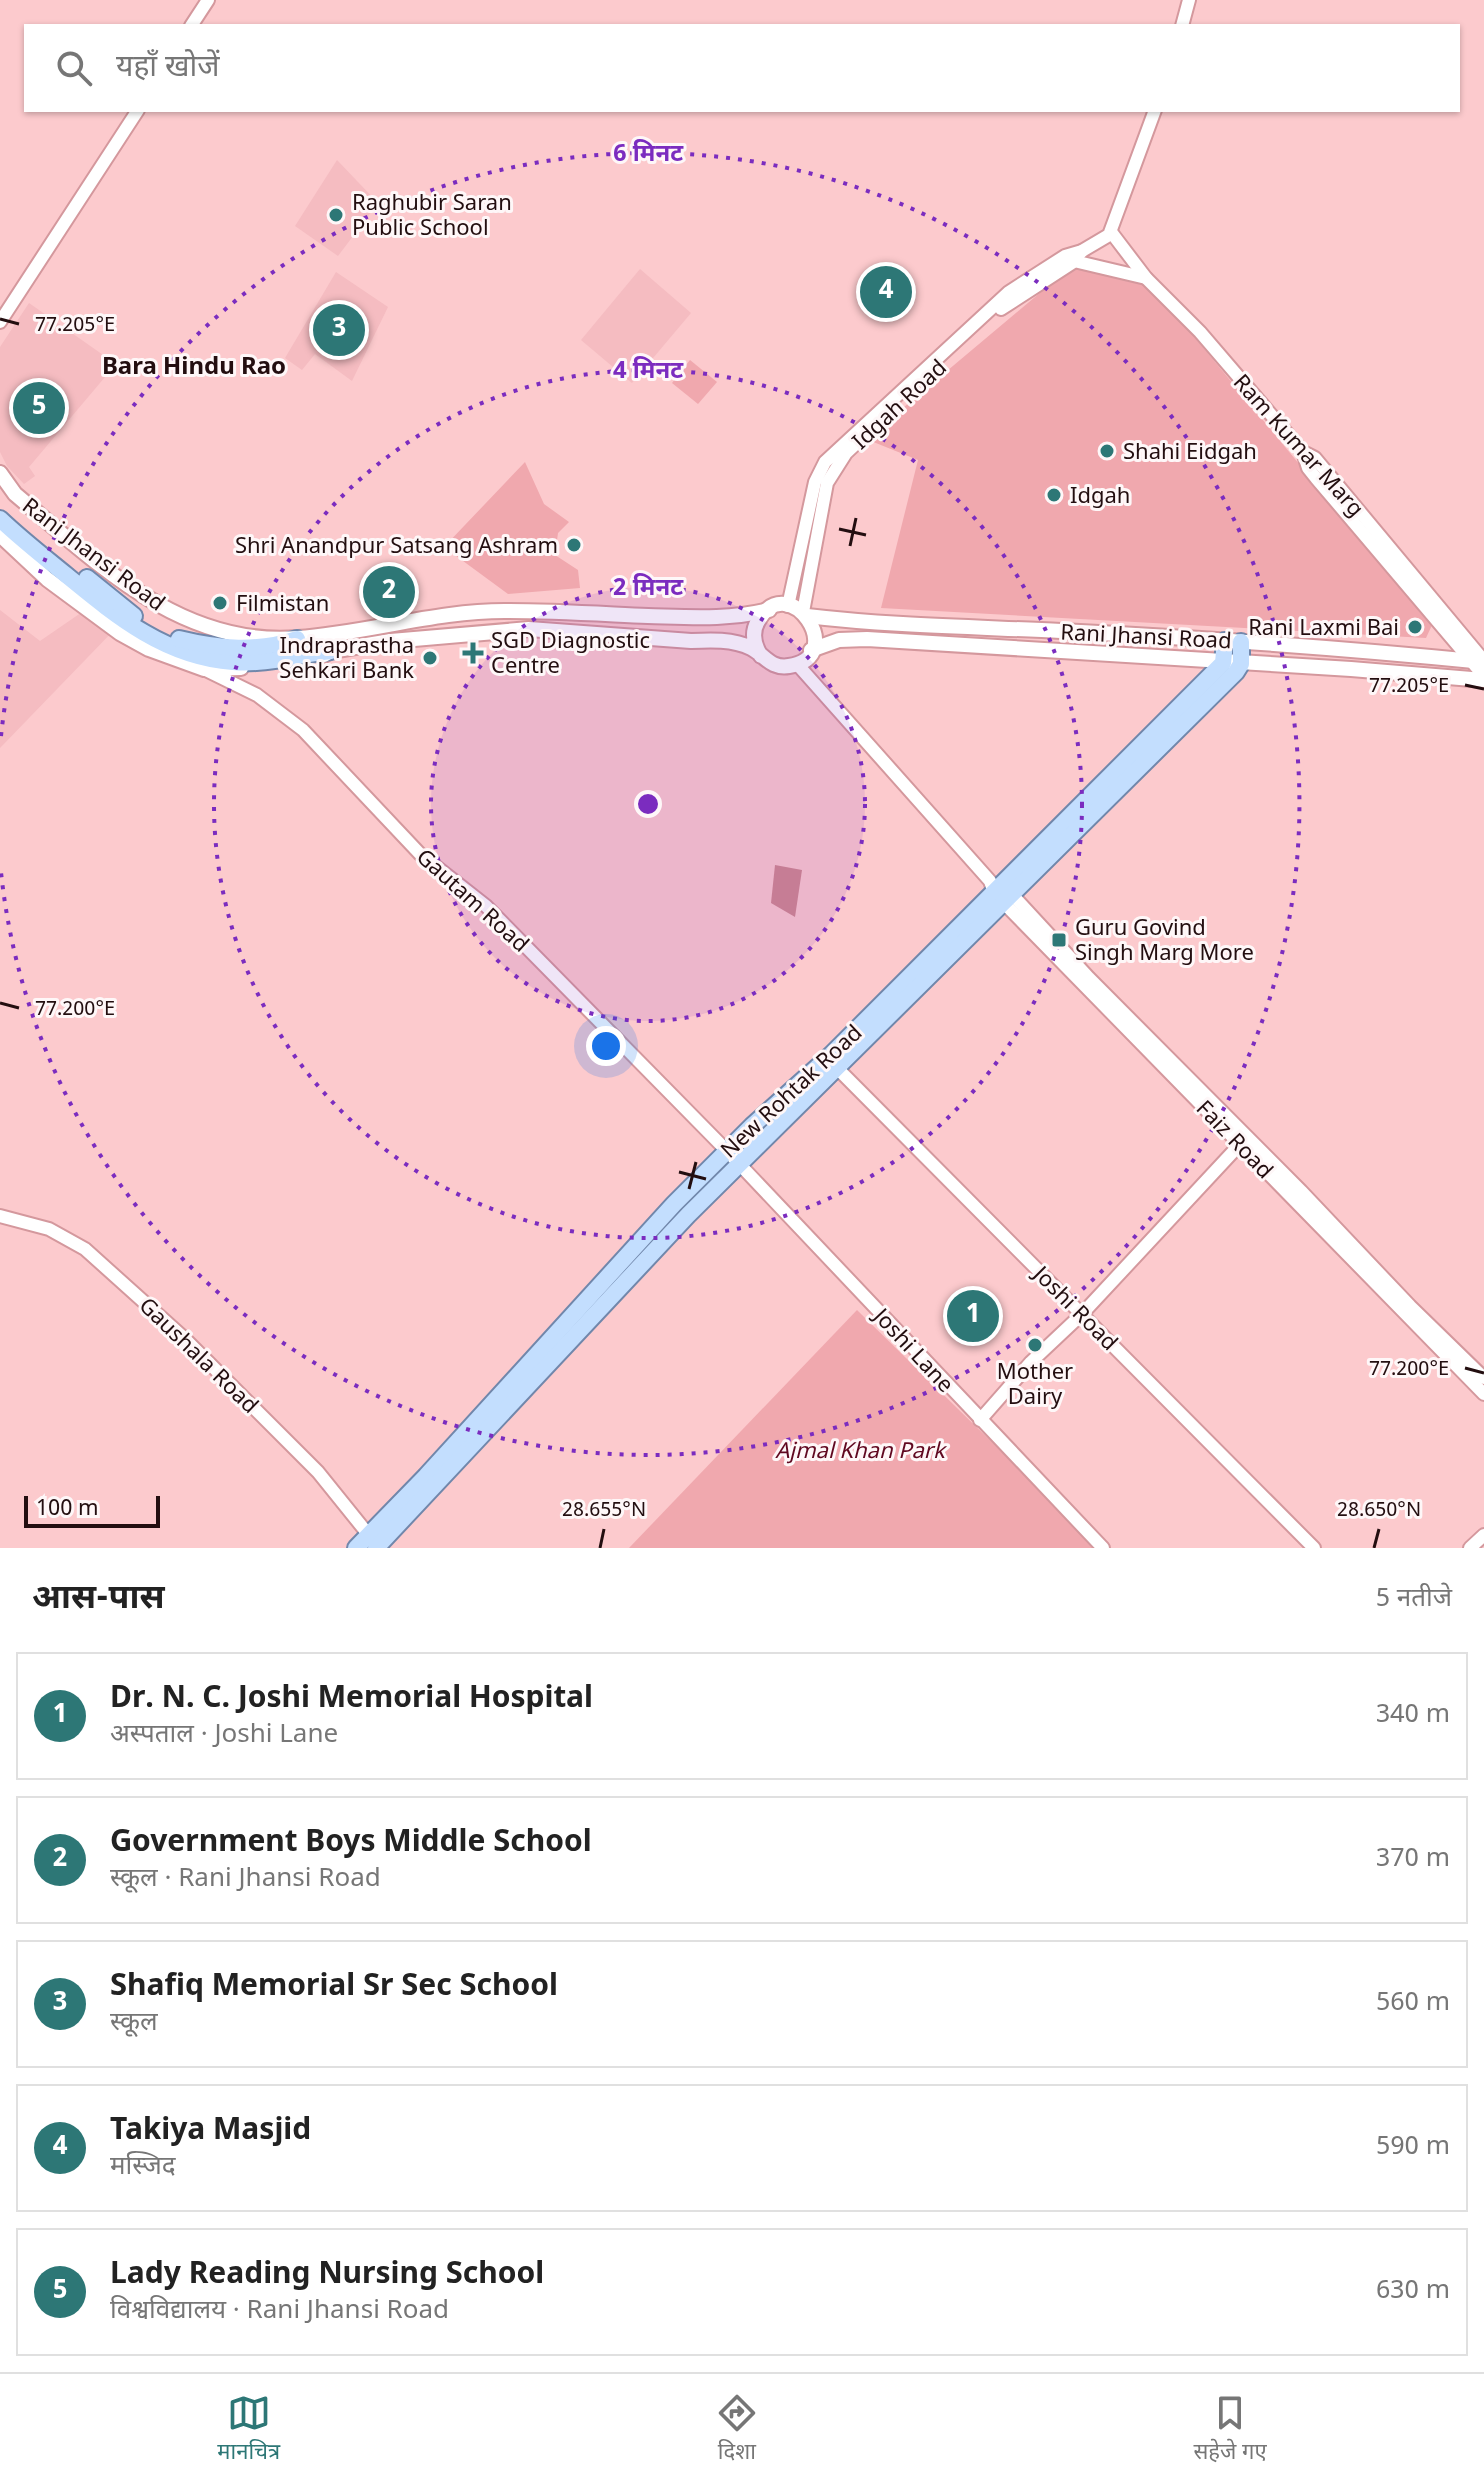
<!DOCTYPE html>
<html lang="hi">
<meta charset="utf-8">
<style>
:root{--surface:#fff;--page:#f6f6f6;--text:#222;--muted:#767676;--line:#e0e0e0;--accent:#2d7776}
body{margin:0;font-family:Georgia,"Noto Sans Devanagari",serif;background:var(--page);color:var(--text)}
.scale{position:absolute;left:24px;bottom:20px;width:136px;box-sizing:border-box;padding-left:8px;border:4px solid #230e10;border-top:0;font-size:22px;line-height:28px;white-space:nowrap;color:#230e10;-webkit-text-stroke:6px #fef7f8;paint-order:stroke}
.you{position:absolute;left:606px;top:1046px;width:28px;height:28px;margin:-20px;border:6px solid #fff;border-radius:50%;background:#1a73e8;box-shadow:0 0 0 12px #1a73e833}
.badge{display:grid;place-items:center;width:52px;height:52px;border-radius:50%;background:var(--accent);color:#fff;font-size:26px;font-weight:700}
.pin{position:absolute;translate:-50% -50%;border:4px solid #fff;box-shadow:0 2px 8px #0006}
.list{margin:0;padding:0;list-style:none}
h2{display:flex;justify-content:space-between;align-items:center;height:104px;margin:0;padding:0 32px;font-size:34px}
h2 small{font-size:26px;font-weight:400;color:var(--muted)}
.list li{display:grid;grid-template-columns:52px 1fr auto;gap:24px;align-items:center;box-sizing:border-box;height:128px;margin:0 16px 16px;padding:0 16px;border:2px solid var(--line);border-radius:0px}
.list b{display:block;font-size:30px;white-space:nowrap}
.list p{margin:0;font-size:26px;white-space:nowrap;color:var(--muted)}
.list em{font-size:26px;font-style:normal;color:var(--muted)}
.icon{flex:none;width:44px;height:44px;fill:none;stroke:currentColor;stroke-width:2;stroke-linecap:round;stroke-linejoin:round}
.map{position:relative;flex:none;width:1484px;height:1548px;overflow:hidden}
.search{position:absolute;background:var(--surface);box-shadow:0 2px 6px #0004;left:24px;right:24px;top:24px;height:88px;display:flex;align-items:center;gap:20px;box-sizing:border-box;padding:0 28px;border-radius:0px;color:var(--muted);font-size:30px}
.sheet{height:824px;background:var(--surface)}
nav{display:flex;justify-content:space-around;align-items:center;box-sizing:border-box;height:112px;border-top:2px solid var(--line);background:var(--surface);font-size:22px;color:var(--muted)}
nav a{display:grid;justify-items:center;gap:4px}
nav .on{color:var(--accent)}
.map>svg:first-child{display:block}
</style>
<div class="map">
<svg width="1484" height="1548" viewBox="0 0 1484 1548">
<rect width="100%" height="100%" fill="#fccacd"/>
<!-- built -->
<g fill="#f5bcc1">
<path d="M337 160 378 203 338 256 295 226Z"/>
<path d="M640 269 691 313 632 383 581 340Z"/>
<path d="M336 272 388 307 352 381 315 354 302 370 285 358Z"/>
<path d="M29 303 116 364 29 467 35 476 24 484 7 466 0 452V347Z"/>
<path d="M405 570 409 610 374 613 370 573Z"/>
<path d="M88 608 116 628 0 748V610L40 641Z"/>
</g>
<!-- green -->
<g fill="#f0a8ae">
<path d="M1106 262 1149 282 1432 625 1426 638 881 608 918 460 866 439 1073 265Z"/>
<path d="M690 360 717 382 698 404 672 383Z"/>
<path d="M525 462 544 504 569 522 558 533 555 555 578 570 580 588 508 594 444 547Z"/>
<path d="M857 1310 1100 1548H629Z"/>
</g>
<!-- forest -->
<path fill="#d18990" d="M775 865 802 870 795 917 771 903Z"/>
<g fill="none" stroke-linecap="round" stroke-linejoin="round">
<defs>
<g id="tertiary">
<path d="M191 26 208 0"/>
<path d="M1182 26 1189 0"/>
<path d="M1111 232 1146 278 1200 332 1303 452 1315 458 1484 661"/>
<path d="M1074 261 1146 278"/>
<path d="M1001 309 1072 263 1082 251"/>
<path d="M0 322 138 110"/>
<path d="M1303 452 1308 468 1316 478 1484 676"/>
<path d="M788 606 815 482 825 462 1009 292 1065 256 1082 251 1109 235 1155 110"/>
<path d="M803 612 827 483 846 453 893 409"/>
<path d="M797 664 990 881 994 893 1484 1394"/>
<path d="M204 669 257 695 303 730 420 854 486 906 727 1151 1103 1548"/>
<path d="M1007 889 1089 978 1301 1191 1410 1306 1484 1378"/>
<path d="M838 1069 1314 1548"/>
<path d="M0 1216 49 1229 85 1249 184 1338 318 1472 372 1539"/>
<path d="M980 1420 1031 1362 1082 1314 1244 1140"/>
<path d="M1470 1548 1484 1535"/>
</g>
<g id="secondary">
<path d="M0 473 15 494C97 563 182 648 298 638 368 633 438 610 509 611 555 611 602 614 648 616 689 617 728 620 769 610"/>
<path d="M0 535 47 579 120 633 149 649 204 669 241 668"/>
<path d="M807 616C892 626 976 627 1061 631 1202 638 1343 648 1484 662"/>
<path d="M811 650 839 640 867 639 1351 669 1484 680"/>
<path d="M324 655 331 651 391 641 529 629 691 641C710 640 733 639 751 648 765 655 770 669 789 666 850 657 789 567 758 621 751 633 754 645 761 656"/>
</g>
<g id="primary">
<path d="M0 519C21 539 44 557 66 575 116 616 165 657 233 662 266 665 299 654 331 651"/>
<path d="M87 578 134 616"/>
<path d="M179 639C220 649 257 652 297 639"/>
<path d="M356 1548 426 1476 674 1204 752 1126 831 1055 1223 663 1225 641"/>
<path d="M376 1548 688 1215 1236 672 1241 664V642"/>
</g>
</defs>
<!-- tertiary casing -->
<use href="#tertiary" stroke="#d4989d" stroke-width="16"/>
<!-- secondary casing -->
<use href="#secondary" stroke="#d4989d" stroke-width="18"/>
<!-- primary casing -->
<use href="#primary" stroke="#7187ab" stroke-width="20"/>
<!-- tertiary -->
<use href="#tertiary" stroke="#fff" stroke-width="12"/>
<!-- secondary -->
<use href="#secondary" stroke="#fff" stroke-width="14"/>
<!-- primary -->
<use href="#primary" stroke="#c3defe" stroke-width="16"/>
</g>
<!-- ticks -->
<path fill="none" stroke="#230e10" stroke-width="3" d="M0 319 19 324M839 529 866 535M850 546 856 518M1465 685 1484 689M0 1003 19 1008M679 1172 706 1179M689 1189 696 1162M1465 1368 1484 1373M600 1548 604 1529M1374 1548 1379 1529"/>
<!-- distance rings -->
<circle cx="648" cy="804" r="217" fill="#7b2cbf" fill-opacity=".12"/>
<g fill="none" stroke="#7b2cbf" stroke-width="4" stroke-dasharray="4 8">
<circle cx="648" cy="804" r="217"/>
<circle cx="648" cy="804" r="434"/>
<path d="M1 736A651 651 0 1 1 1 872"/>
</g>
<!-- markers -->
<g fill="#2d7776" stroke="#fef7f8" stroke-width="3">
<circle cx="336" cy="215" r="8"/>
<circle cx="1107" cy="451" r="8"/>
<circle cx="1054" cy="495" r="8"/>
<circle cx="574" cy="545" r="8"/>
<circle cx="220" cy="603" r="8"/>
<circle cx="1415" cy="627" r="8"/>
<path d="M469 641h8v8h8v8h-8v8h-8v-8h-8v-8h8z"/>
<circle cx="430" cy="658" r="8"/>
<rect x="1051" y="932" width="16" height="16" rx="4"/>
<circle cx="1035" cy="1345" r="8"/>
</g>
<g text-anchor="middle" stroke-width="6" stroke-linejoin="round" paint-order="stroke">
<!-- poi labels -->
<g font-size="22" fill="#230e10" stroke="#fef7f8" text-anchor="start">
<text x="352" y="210">Raghubir Saran<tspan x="352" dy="25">Public School</tspan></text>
<text x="1123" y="459">Shahi Eidgah</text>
<text x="1070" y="503">Idgah</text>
<text x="558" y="553" text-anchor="end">Shri Anandpur Satsang Ashram</text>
<text x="236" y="611">Filmistan</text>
<text x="1399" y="635" text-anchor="end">Rani Laxmi Bai</text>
<text x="491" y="648">SGD Diagnostic<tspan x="491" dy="25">Centre</tspan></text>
<text x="414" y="653" text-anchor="end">Indraprastha<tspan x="414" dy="25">Sehkari Bank</tspan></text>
<text x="1075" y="935">Guru Govind<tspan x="1075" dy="25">Singh Marg More</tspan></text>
<text x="1035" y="1379" text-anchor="middle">Mother<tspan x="1035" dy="25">Dairy</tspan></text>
</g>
<!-- street labels -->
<g font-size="22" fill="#230e10" stroke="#fef7f8">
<text transform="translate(899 404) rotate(-43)" y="8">Idgah Road</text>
<text transform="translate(1299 445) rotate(48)" y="8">Ram Kumar Marg</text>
<text transform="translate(94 554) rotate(37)" y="8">Rani Jhansi Road</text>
<text transform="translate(1146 636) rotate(3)" y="8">Rani Jhansi Road</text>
<text transform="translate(473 900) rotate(42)" y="8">Gautam Road</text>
<text transform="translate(791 1091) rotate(-43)" y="8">New Rohtak Road</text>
<text transform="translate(1235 1139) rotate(46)" y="8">Faiz Road</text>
<text transform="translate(1076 1308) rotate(45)" y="8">Joshi Road</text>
<text transform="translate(914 1350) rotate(47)" y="8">Joshi Lane</text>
<text transform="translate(199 1355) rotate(44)" y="8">Gaushala Road</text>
</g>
<!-- park labels -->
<g font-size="22" font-style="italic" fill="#600820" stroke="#fef7f8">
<text x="860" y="1458">Ajmal Khan Park</text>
</g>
<!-- neighbourhood labels -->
<g font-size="24" font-weight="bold" fill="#230e10" stroke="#fef7f8">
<text x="194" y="374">Bara Hindu Rao</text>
</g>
</g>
<g font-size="20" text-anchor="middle" fill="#230e10" stroke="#fef7f8" stroke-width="6" stroke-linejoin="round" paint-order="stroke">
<text x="75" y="331">77.205°E</text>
<text x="1409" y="692">77.205°E</text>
<text x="75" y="1015">77.200°E</text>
<text x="1409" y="1375">77.200°E</text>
<text x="604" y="1516">28.655°N</text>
<text x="1379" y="1516">28.650°N</text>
</g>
<circle cx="648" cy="804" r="12" fill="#7b2cbf" stroke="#fef7f8" stroke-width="4"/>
<g font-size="24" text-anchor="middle" font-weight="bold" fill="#7b2cbf" stroke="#fef7f8" stroke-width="6" stroke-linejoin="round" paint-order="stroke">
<text x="648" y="161">6 मिनट</text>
<text x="648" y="378">4 मिनट</text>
<text x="648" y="595">2 मिनट</text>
</g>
</svg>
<div class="scale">100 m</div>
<div class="you"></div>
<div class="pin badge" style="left:973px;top:1316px">1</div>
<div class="pin badge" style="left:389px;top:592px">2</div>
<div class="pin badge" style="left:339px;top:330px">3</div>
<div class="pin badge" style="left:886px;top:292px">4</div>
<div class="pin badge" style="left:39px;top:408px">5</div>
<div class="search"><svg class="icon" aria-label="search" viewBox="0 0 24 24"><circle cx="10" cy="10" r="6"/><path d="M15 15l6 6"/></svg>यहाँ खोजें</div>
</div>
<section class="sheet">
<h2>आस-पास<small>5 नतीजे</small></h2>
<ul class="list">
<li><span class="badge">1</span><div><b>Dr. N. C. Joshi Memorial Hospital</b><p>अस्पताल · Joshi Lane</p></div><em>340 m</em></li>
<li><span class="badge">2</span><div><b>Government Boys Middle School</b><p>स्कूल · Rani Jhansi Road</p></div><em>370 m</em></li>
<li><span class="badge">3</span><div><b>Shafiq Memorial Sr Sec School</b><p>स्कूल</p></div><em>560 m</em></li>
<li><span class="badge">4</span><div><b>Takiya Masjid</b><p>मस्जिद</p></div><em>590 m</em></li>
<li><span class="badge">5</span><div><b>Lady Reading Nursing School</b><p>विश्वविद्यालय · Rani Jhansi Road</p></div><em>630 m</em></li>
</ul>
</section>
<nav>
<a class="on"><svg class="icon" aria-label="map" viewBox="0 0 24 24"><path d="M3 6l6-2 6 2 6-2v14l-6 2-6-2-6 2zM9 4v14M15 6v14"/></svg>मानचित्र</a>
<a><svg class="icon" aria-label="directions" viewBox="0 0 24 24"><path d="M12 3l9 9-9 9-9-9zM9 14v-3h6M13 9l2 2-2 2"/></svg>दिशा</a>
<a><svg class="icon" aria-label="saved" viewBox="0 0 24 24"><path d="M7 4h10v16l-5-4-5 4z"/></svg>सहेजे गए</a>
</nav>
